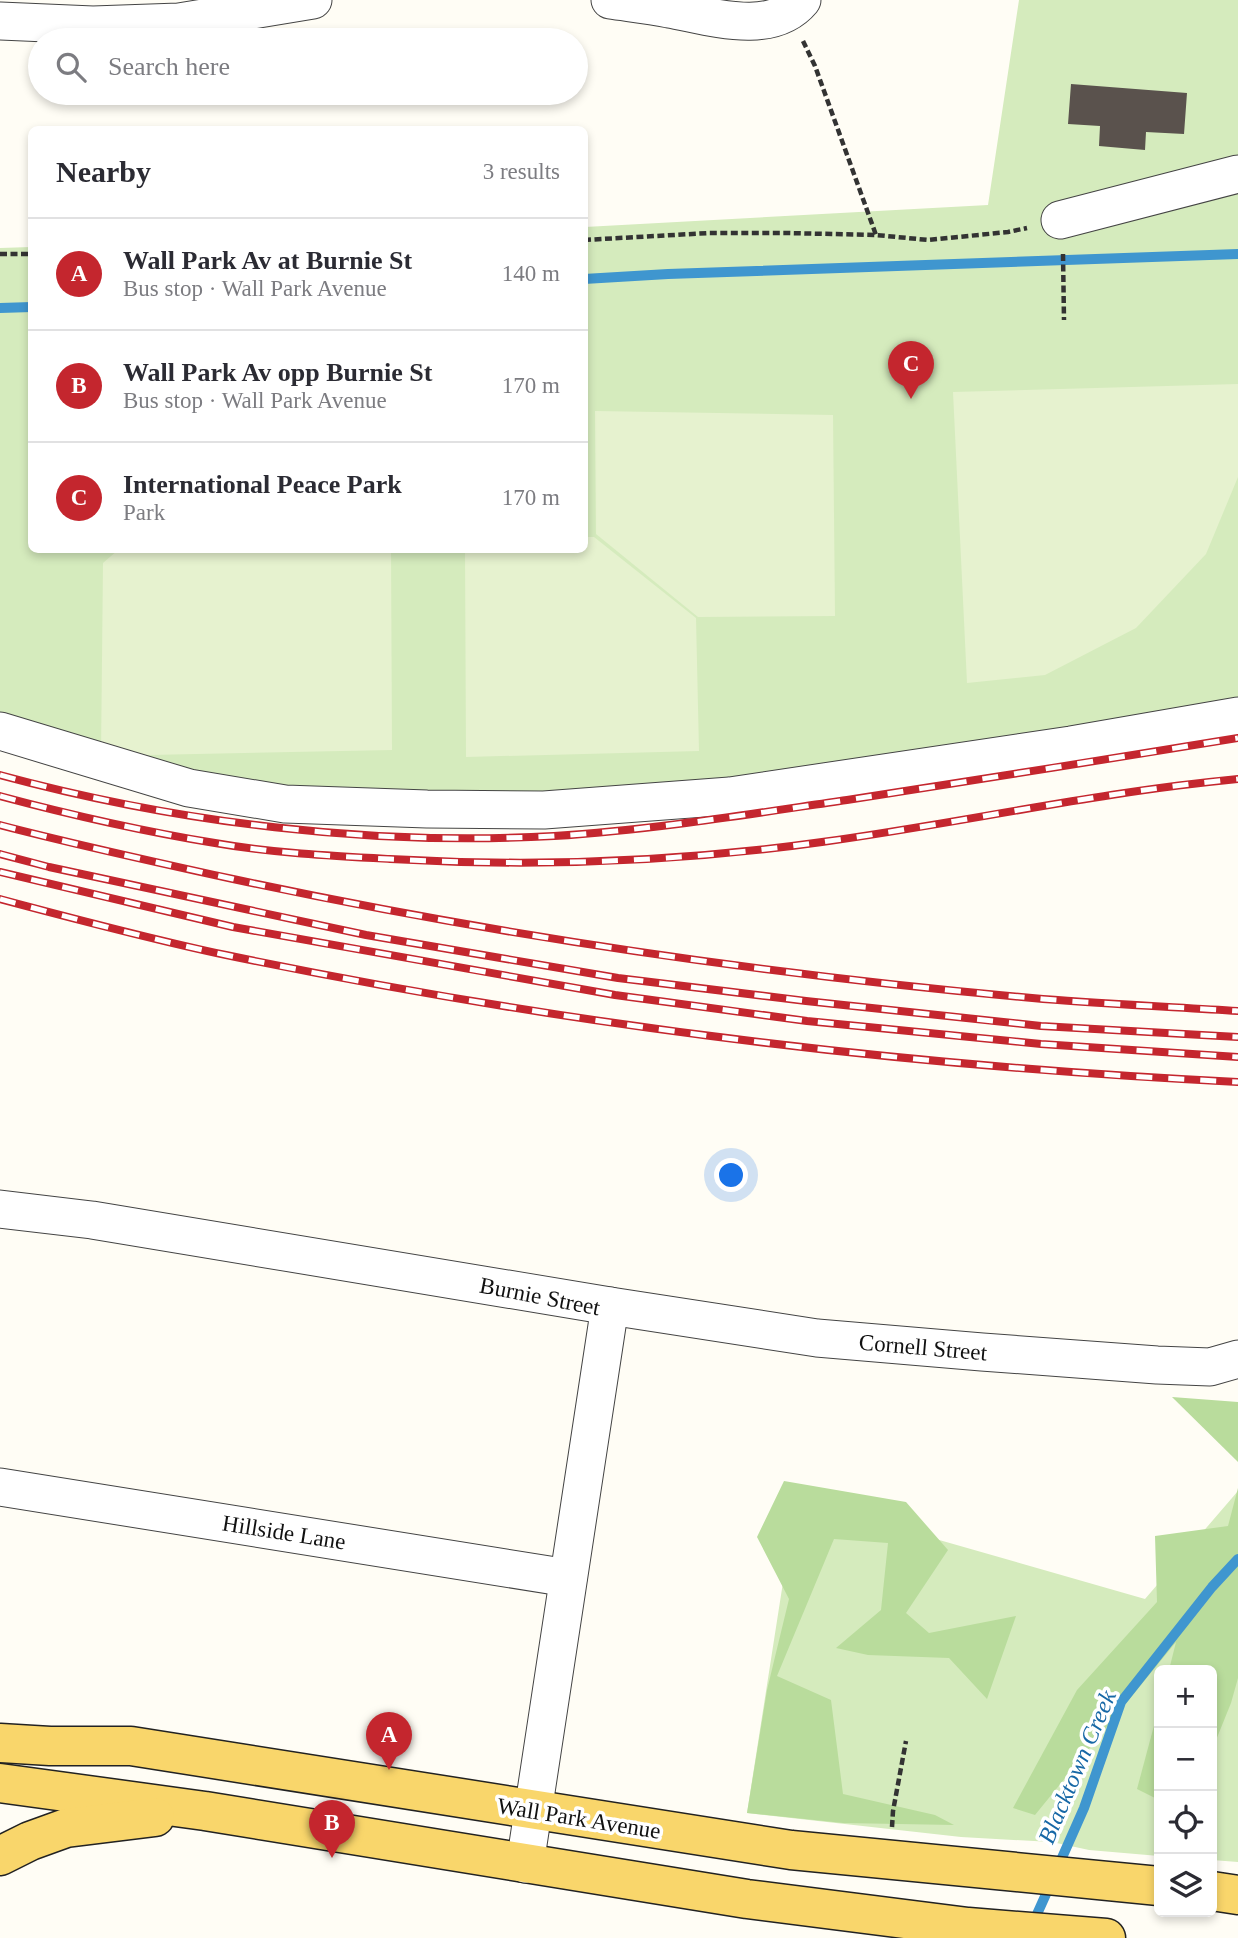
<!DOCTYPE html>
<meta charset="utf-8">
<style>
:root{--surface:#fff;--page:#f7f7f7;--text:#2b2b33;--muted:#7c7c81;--line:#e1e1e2;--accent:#c4262e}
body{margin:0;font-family:"Times New Roman",serif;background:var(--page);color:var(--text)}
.controls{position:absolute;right:21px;bottom:21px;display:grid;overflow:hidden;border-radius:10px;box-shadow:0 4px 10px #0003}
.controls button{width:63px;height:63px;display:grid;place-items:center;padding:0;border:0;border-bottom:2px solid var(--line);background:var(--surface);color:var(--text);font:35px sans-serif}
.you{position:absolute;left:732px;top:1176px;width:24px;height:24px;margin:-18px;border:5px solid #fff;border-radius:50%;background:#1a73e8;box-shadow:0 0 0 10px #1a73e833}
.badge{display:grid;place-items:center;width:46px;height:46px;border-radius:50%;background:var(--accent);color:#fff;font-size:23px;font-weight:700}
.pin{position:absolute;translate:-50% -58px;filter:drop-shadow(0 2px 4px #0008)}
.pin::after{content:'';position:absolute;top:37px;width:24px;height:21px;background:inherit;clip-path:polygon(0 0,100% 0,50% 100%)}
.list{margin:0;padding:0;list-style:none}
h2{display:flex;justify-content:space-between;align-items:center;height:91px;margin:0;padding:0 28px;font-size:30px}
h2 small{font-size:23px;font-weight:400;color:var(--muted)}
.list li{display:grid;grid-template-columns:46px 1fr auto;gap:21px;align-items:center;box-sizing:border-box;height:112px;padding:0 28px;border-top:2px solid var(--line)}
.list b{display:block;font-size:26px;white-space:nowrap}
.list p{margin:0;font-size:23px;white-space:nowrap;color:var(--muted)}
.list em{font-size:23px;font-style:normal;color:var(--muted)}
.icon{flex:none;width:38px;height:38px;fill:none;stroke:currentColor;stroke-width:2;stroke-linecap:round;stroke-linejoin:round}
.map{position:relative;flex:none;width:1238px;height:1938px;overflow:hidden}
.search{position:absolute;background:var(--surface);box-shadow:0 4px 10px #0003;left:28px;top:28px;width:560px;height:77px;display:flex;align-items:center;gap:18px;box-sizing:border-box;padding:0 24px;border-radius:38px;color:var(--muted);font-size:26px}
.panel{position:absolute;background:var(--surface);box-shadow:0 4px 10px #0003;left:28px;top:126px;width:560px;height:427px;border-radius:10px}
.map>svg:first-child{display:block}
</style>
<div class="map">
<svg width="1238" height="1938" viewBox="0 0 1238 1938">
<rect width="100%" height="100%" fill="#fffdf5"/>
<!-- green -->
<g fill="#d5ebbd">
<path d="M1019 0H1238V721L449 818 0 741V248L31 247 32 550H584L585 227 988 205Z"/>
<path d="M1238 1491V1862L1212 1860V1670H1159V1856L1089 1850 1052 1842 961 1837 747 1813 796 1499 1145 1599Z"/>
</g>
<!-- forest -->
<g fill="#b9dc9c">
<path d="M1172 1397 1238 1402V1462Z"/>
<path d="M784 1481 906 1502 948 1550 906 1613 929 1633 1016 1616 987 1699 949 1658 868 1655 836 1648 881 1610 888 1543 834 1539 777 1676 831 1700 843 1794 935 1815 954 1825 843 1823 747 1813 767 1690 789 1599 757 1537Z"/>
<path d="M1238 1488V1678L1231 1703 1212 1750V1670H1169L1176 1642 1035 1815 1013 1808 1077 1690 1157 1602 1155 1536 1228 1526Z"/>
<path d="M1159 1707V1800L1137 1789Z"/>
</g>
<!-- pitch -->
<g fill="#e6f2cf">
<path d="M1238 384V477L1206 554 1136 628 1045 675 967 683 953 392Z"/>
<path d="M595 411 833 415 835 616 698 617 596 534Z"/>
<path d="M585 537H594L696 618 699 751 466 757 465 550H584Z"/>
<path d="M118 550H391L392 750 101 756 103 563Z"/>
</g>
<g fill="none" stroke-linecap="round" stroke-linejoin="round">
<!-- stream -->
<g stroke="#3f96cf" stroke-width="10">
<path d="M584 279 668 274 1238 254"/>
<path d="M0 308 32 307"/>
<path d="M1057 1869 1084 1808 1121 1702 1212 1587 1238 1559"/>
<path d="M1033 1923 1051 1883"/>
</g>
</g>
<!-- building -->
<path fill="#5a524d" d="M1071 84 1187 93 1184 134 1146 132 1145 150 1099 146 1100 126 1068 124Z"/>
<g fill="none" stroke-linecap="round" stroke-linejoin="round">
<defs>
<g id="minor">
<path d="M610 0C630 3 649 5 669 9 709 16 771 37 802 0"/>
<path d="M0 21 93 25 179 22 313 0"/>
<path d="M1060 220 1238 174"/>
<path d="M0 731 189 788 285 804 427 809 544 810 730 796 1071 745 1238 716"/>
<path d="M0 1209 92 1220 610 1306 525 1864"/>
<path d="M610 1306 817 1338 982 1352 1157 1365 1210 1367 1238 1359"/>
<path d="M0 1487 568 1578"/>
</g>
<g id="major">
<path d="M0 1743 50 1746H131L791 1850 1159 1886"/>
<path d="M0 1783 205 1811 747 1899 968 1927 1106 1938"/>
<path d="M0 1856 30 1841 66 1828 155 1817"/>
<path d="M1212 1891 1238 1895"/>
</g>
</defs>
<!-- minor casing -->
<use href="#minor" stroke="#444" stroke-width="39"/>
<!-- major casing -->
<use href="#major" stroke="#222" stroke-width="41"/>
<!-- path -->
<g stroke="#333" stroke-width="4.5" stroke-dasharray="7 3.5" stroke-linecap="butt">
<path d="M803 41 815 66 876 235"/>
<path d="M584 240 709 233H786L876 235 928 240 1008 232 1027 228"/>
<path d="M0 254H32"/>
<path d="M1063 254 1064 320"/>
<path d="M892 1827 893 1811 906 1741"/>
</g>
<!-- minor -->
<use href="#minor" stroke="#fff" stroke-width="37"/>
<!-- major -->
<use href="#major" stroke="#f9d66b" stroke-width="38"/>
<defs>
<g id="rail">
<path d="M0 775C178 823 370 846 554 836 652 830 750 814 847 800 977 780 1108 759 1238 738"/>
<path d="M0 796C71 815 142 831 215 843 272 853 332 856 390 859 534 867 679 862 822 842 961 823 1098 792 1238 779"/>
<path d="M0 825C77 845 155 862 233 879 500 936 771 975 1043 999 1108 1004 1173 1007 1238 1011"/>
<path d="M0 854 49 867 366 935 618 978 806 1001 1041 1026 1238 1037"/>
<path d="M0 872 233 927 615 995 807 1021 1041 1044 1238 1057"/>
<path d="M0 899C75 919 150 939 226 955 559 1024 899 1066 1238 1082"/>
</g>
</defs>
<!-- rail casing -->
<use href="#rail" stroke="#c4262e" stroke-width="8"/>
<!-- rail -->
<use href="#rail" stroke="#fff" stroke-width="5" stroke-dasharray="16" stroke-linecap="butt"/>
</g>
<g text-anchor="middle" stroke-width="7" stroke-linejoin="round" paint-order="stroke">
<!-- street labels -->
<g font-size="23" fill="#111" stroke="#fff">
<text transform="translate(540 1296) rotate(11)" y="8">Burnie Street</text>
<text transform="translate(923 1347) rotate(5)" y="8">Cornell Street</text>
<text transform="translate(284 1532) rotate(9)" y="8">Hillside Lane</text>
<text transform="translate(579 1818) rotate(9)" y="8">Wall Park Avenue</text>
</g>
<!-- water labels -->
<g font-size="24" font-style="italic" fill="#1768a6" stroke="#fff">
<text transform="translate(1077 1767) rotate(-67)" y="8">Blacktown Creek</text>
</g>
</g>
</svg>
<div class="controls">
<button>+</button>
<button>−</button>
<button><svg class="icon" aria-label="locate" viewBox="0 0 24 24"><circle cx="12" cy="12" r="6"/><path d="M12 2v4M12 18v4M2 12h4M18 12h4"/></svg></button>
<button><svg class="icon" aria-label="layers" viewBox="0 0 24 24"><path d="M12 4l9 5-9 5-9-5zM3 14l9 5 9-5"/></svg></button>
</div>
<div class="you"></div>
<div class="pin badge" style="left:389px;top:1770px">A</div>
<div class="pin badge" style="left:332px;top:1858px">B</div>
<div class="pin badge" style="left:911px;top:399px">C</div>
<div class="search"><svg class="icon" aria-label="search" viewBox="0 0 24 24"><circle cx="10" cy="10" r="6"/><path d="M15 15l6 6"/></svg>Search here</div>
<section class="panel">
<h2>Nearby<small>3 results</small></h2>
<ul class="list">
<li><span class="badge">A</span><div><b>Wall Park Av at Burnie St</b><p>Bus stop · Wall Park Avenue</p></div><em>140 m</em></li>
<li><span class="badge">B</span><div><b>Wall Park Av opp Burnie St</b><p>Bus stop · Wall Park Avenue</p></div><em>170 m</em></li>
<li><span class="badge">C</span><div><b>International Peace Park</b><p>Park</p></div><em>170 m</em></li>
</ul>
</section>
</div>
